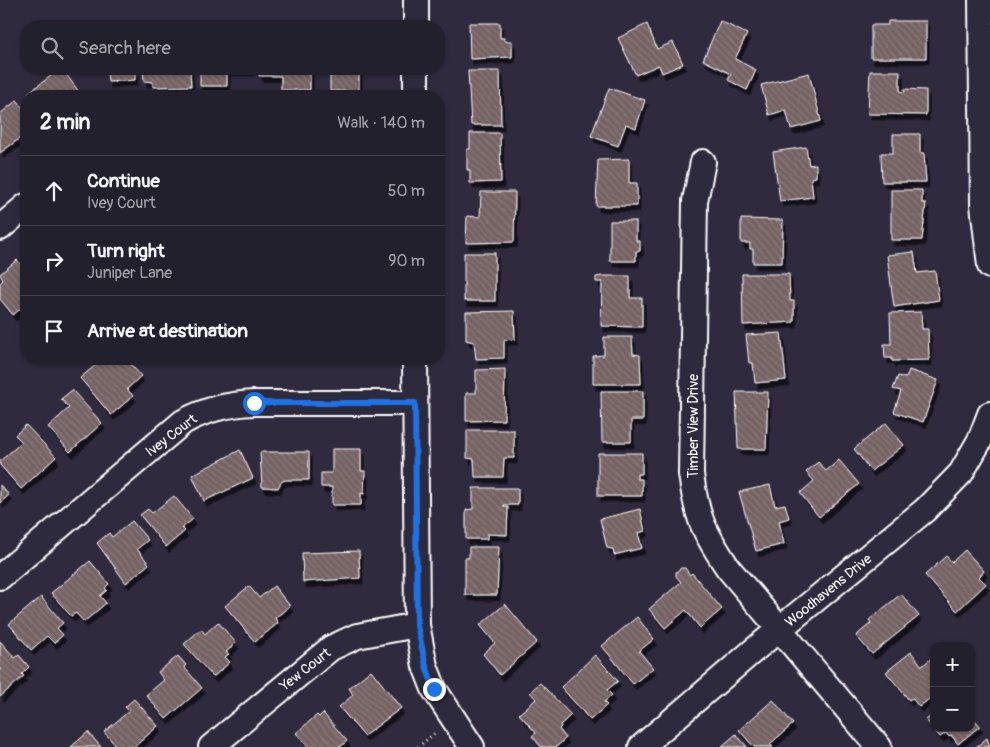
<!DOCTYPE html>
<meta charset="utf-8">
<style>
:root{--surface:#23202e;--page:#2b2836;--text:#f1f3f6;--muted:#a3a3aa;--line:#403e4a}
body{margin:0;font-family:Pangolin,sans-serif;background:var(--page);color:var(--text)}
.controls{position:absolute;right:15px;bottom:15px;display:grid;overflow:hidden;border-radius:10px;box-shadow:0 1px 4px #0004}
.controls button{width:45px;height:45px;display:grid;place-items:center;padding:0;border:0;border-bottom:1px solid var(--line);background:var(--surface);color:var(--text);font:25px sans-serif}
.stop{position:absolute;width:15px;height:15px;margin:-11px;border:4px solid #1a73e8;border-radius:50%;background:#fff}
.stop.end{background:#1a73e8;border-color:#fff;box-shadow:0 1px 5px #0008}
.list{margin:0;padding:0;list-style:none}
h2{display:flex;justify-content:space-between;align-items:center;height:65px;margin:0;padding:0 20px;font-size:21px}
h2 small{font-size:16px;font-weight:400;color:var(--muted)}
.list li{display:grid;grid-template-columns:32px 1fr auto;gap:15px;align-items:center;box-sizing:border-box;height:70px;padding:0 20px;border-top:1px solid var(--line)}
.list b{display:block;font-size:19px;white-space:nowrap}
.list p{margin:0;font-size:16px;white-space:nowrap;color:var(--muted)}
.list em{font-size:16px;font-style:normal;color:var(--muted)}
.icon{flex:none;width:28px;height:28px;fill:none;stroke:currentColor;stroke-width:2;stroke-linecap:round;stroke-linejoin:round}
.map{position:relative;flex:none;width:990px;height:747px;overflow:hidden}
.search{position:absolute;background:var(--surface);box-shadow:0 1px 4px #0004;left:20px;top:20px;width:425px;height:55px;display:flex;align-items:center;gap:12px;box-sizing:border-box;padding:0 18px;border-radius:20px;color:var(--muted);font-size:19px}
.panel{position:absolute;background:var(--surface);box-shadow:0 1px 4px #0004;left:20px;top:90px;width:425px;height:275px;border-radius:20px}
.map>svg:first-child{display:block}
</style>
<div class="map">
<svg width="990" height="747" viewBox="0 0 990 747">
<defs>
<pattern id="building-back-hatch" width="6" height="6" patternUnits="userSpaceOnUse" patternTransform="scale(1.25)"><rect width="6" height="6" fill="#756262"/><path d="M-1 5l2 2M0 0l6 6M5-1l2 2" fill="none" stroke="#8a7a7a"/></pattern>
<filter id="shadow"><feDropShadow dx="3" dy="5.5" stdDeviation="0" flood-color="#0009"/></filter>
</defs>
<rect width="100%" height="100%" fill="#2f2a3d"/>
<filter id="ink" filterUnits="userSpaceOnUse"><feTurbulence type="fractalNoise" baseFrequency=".02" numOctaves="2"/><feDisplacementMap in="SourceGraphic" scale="10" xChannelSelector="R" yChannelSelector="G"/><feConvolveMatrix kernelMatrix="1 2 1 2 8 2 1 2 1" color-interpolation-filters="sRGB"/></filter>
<g filter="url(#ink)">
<!-- building -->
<g fill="url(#building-back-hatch)" stroke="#fff" filter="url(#shadow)">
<path d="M720 21 747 34 735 59 756 70 747 90 728 80 731 74 703 60Z"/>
<path d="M888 21H926V58H871V25H888Z"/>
<path d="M469 23H500V38H504V41H512V57L470 59Z"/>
<path d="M647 24 657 49 673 42 683 64 662 73 659 65 636 75 618 38Z"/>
<path d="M47 69H62L80 93 75 96H30L28 93 52 75Z"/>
<path d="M107 69H135V80L108 82Z"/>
<path d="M143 69H190L191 86 153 87V82L144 81Z"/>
<path d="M200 69H251V70H227V86H200Z"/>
<path d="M259 69H310V90H281V76H259Z"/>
<rect x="330" y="69" width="29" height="22"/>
<path d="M468 71H500L501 125H471Z"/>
<path d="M870 71H900V91L905 92 904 89 926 90V115L868 114Z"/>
<path d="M809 73 821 121 791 129 786 110 769 115 761 85Z"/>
<path d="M609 88 645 100 636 128 626 124 618 146 591 136Z"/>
<path d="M17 100 26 112V134L0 153V114Z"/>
<path d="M470 133H500L501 182 470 183V170H467V149H470Z"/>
<path d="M893 134H920V153H924L926 182H882L881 153H893Z"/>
<path d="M806 147 809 165 816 164V177L811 178 813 197 780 201 773 152Z"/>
<path d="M629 159V183H637V206H596L598 160Z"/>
<path d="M891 190H922V203H926L922 240H891Z"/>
<path d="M481 192H515L514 242 466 243 467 216 480 217Z"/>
<path d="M741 219 783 220 782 263H753V249H750V243H741Z"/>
<path d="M610 221H636V241H640V251H636V261H610Z"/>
<path d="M914 252 917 273 935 271 939 300 894 307 887 255Z"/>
<rect x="464" y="253" width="31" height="48"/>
<path d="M17 260 21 265 26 261V304L13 315 0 299V283L3 280 0 274Z"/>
<path d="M742 274H789L790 301H794V322L743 325Z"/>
<path d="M602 276H630V298H642V327L601 326 602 282H596V277Z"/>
<path d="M514 311 515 339 504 340V358L476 359 474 342 466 340V312Z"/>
<path d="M921 312 922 329H928L929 360 892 361V358H885L884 344H891L890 313Z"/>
<path d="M781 333 786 380 755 383 753 363H749L746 335Z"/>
<path d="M604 337H632L633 354 640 355 641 384H593V356L604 355Z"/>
<path d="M108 359H126L141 376 127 389 133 396 111 415 80 378 102 360 104 362Z"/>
<path d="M505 369 504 420 466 421V393H476V370Z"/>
<path d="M909 370 938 380 923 422 894 412 901 391 893 389 898 376 906 378Z"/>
<path d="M72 390 102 423 70 452 48 427 69 408 61 399Z"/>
<path d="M601 391H643V420H631V442H602Z"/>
<path d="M736 392H768L766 449H738Z"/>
<path d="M886 423 904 445 871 471 854 449Z"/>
<path d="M26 425 56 457 21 489 0 465V461L22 442 15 435Z"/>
<path d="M467 430H514V458H504L503 477H475L474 459 467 458Z"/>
<path d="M332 449H361V471H365L364 494 361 493V505H332V487H321V473H332Z"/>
<path d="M240 450 253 478 204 501 192 475Z"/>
<path d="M260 452H309V480H285L281 482 278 488 262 487Z"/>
<path d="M598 453H642V474H637V479H642V496H598Z"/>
<path d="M839 460 859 484 819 517 800 493 814 481 806 472 818 462 826 471Z"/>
<path d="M0 485 9 495 0 503Z"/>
<path d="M770 485 775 506 785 504 789 518 779 521 784 544 756 551 739 492Z"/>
<path d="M473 488H518V505H504V507H508L507 535 487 534V539H466V510L473 509Z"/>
<path d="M174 496 193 519 182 528 185 531 166 547 140 515 148 509 152 513Z"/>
<path d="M640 509 645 531 638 533 642 548 614 555 613 549 607 548 600 519Z"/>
<path d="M132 521 148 540 137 549 149 564 126 583 97 543 109 533 112 537Z"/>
<path d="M469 547H499L497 595H465V558H469Z"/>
<path d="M965 550 984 571 979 577 986 584 957 611 925 575 946 556 952 562Z"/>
<path d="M359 551 360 578 303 582 302 553Z"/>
<path d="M90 561 109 584 105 588 107 590 100 596 106 603 84 622 76 613 71 616 51 593Z"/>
<path d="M681 568H685L690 575 692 573 722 609 700 628 686 610 665 628 649 609 681 582 676 576V572Z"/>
<path d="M249 586 259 598 274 586 290 606 275 618 278 623 255 642 225 606Z"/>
<path d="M901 594 919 616 872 654 856 636 871 623 869 620Z"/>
<path d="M41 597 63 623 57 628 63 635 54 643 47 636 31 650 9 624Z"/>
<path d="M505 604 537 642 500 675 483 654 495 643 480 625Z"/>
<path d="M637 617 654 639 639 651 653 668 633 684 602 646Z"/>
<path d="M218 622 236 643 226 652 229 654 225 657 230 662 213 677 184 644 201 629 205 634Z"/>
<path d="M0 641 15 658 19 655 29 667 22 674 24 676 0 697Z"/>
<path d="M911 652 922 666 934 656V695L919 707 912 698 909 700 886 672Z"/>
<path d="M595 655 618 681 607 690 612 695 604 702 607 705 590 720 561 687Z"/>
<path d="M178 656 186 665 184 667 202 688 166 719 146 695 164 680 158 672Z"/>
<path d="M371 670 401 708 364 736 339 707 353 695 349 688Z"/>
<path d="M540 683 571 715 560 725 561 727 559 729 566 738 556 747H541L532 736 536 733 519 714 536 699 530 692Z"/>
<path d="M134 699 158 726 134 747H117L104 732 129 711 125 707Z"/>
<path d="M773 700 793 724 770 744 773 747H754L739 730Z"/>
<path d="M323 713 347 741 340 747H308L296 733 317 715 319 717Z"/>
<path d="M934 713V728H971V715L980 726 958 744 951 735 949 737 946 733 940 737 926 720Z"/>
<path d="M88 732 101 747H71Z"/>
<path d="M736 734 747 747H721Z"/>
<path d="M987 738 990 747H976Z"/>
</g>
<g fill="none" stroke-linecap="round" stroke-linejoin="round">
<defs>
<g id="street">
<path d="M416 0V26"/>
<path d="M981 0 983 205 990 266"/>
<path d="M416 69V96"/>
<path d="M703 162 695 201 691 474C697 519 703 530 728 568L879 747"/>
<path d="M0 228 26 206"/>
<path d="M415 359 417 625 425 666 434 689 472 747"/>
<path d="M0 577 183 422C206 409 228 404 254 403H415"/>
<path d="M211 747 331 648 357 636 417 625"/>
<path d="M641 747 754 650 925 510 961 473 980 440 990 414"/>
</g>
</defs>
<!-- street casing -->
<use href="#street" stroke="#fff" stroke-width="28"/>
<!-- path -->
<path stroke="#fff" stroke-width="3" stroke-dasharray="1 4" stroke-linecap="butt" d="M418 747 436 732"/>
<!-- street -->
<use href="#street" stroke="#2f2a3d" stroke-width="24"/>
</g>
</g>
<g fill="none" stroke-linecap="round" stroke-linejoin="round" filter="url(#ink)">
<!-- route -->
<path stroke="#1a73e8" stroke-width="6" d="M254 403H415L417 625 426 666 434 689"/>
</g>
<g text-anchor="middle" stroke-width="4" stroke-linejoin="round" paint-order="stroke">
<!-- street labels -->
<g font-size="14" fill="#fff" stroke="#2f2a3d">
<text transform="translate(693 426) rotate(-90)" y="5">Timber View Drive</text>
<text transform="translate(171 435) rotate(-37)" y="5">Ivey Court</text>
<text transform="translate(828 590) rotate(-39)" y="5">Woodhavens Drive</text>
<text transform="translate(305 669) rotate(-38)" y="5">Yew Court</text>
</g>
</g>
</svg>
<div class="controls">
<button>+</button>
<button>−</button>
</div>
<div class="stop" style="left:254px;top:403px"></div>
<div class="stop end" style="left:434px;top:689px"></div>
<div class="search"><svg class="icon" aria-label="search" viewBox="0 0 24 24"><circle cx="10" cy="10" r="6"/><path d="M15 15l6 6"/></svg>Search here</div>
<section class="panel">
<h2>2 min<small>Walk · 140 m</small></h2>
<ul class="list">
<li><svg class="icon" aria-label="ahead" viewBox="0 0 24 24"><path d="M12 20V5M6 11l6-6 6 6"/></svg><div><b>Continue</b><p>Ivey Court</p></div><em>50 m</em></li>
<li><svg class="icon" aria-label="right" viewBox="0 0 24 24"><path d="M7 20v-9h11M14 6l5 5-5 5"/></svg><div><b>Turn right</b><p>Juniper Lane</p></div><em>90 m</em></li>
<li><svg class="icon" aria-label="arrive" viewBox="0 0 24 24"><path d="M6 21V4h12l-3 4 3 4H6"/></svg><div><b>Arrive at destination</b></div></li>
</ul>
</section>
</div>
